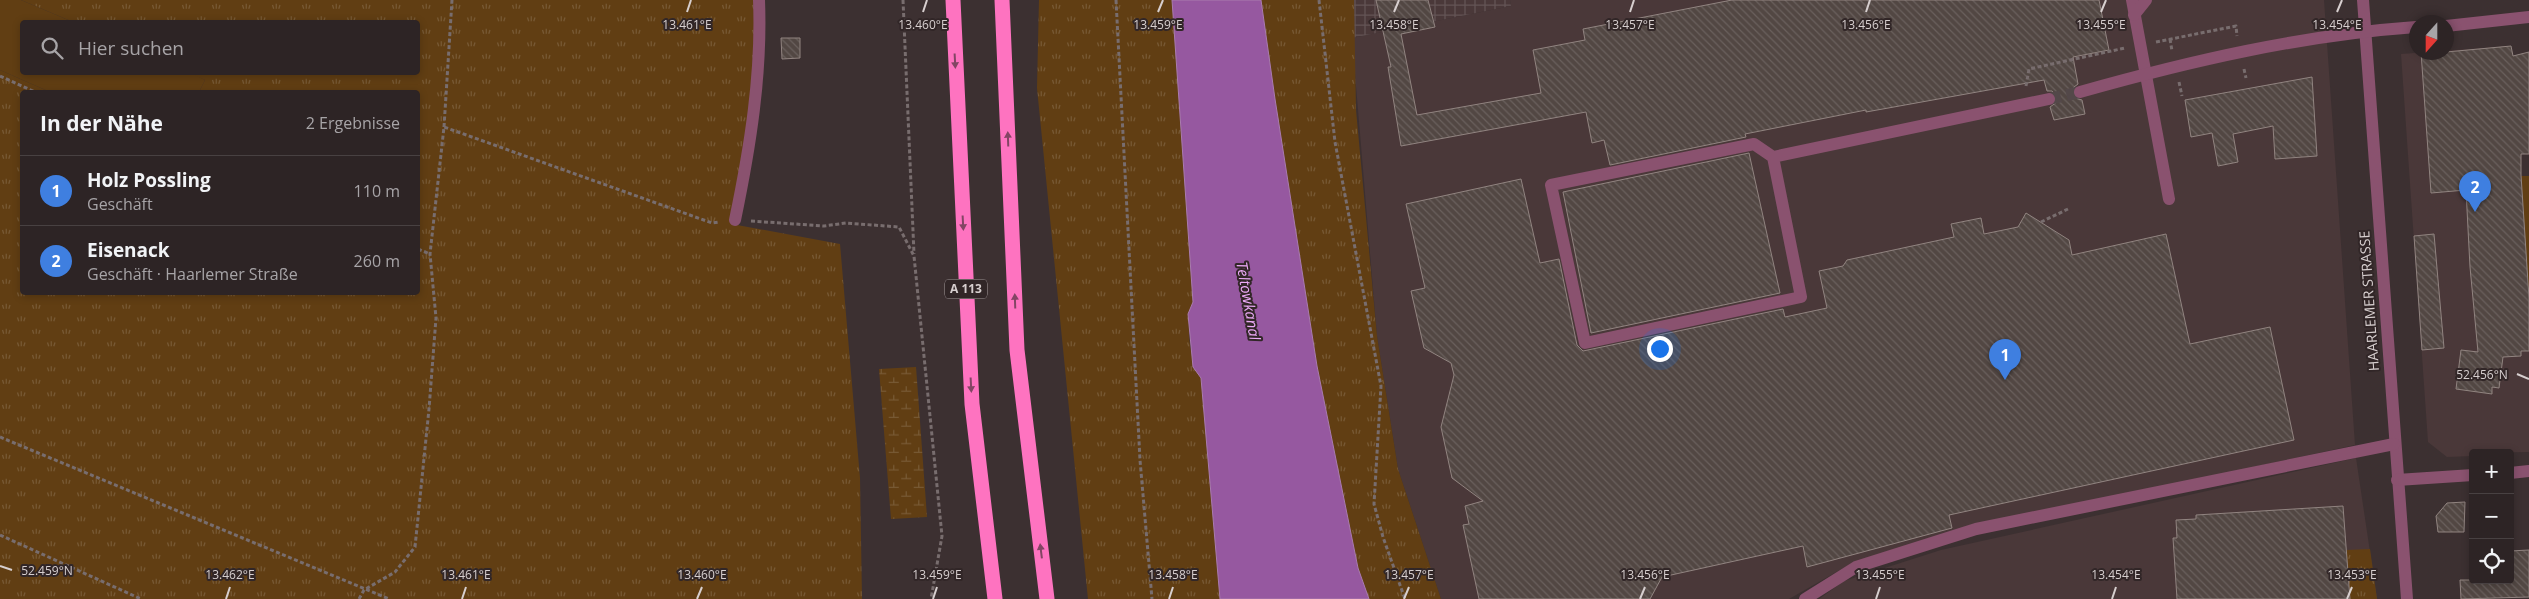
<!DOCTYPE html>
<html lang="de">
<meta charset="utf-8">
<style>
:root{--surface:#2d2425;--page:#393032;--text:#f1f3f6;--muted:#a7a4a7;--line:#484142;--accent:#8bbbb9}
body{margin:0;font-family:"Open Sans",sans-serif;background:var(--page);color:var(--text)}
.controls{position:absolute;right:15px;bottom:15px;display:grid;overflow:hidden;border-radius:5px;box-shadow:0 2px 8px #0003}
.controls button{width:45px;height:45px;display:grid;place-items:center;padding:0;border:0;border-bottom:1px solid var(--line);background:var(--surface);color:var(--text);font:25px sans-serif}
.compass{position:absolute;left:2409px;top:15px;width:45px;height:45px;border-radius:50%;background:var(--surface);box-shadow:0 2px 8px #0003;rotate:201deg}
.you{position:absolute;left:1659px;top:348px;width:18px;height:18px;margin:-12px;border:4px solid #fff;border-radius:50%;background:#1a73e8;box-shadow:0 0 0 8px #1a73e833}
.badge{display:grid;place-items:center;width:32px;height:32px;border-radius:50%;background:var(--accent);color:#fff;font-size:16px;font-weight:700}
.pin{position:absolute;translate:-50% -41px;filter:drop-shadow(0 1px 2px #0008)}
.pin::after{content:'';position:absolute;top:26px;width:18px;height:15px;background:inherit;clip-path:polygon(0 0,100% 0,50% 100%)}
.list{margin:0;padding:0;list-style:none}
h2{display:flex;justify-content:space-between;align-items:center;height:65px;margin:0;padding:0 20px;font-size:21px}
h2 small{font-size:16px;font-weight:400;color:var(--muted)}
.list li{display:grid;grid-template-columns:32px 1fr auto;gap:15px;align-items:center;box-sizing:border-box;height:70px;padding:0 20px;border-top:1px solid var(--line)}
.list b{display:block;font-size:19px;white-space:nowrap}
.list p{margin:0;font-size:16px;white-space:nowrap;color:var(--muted)}
.list em{font-size:16px;font-style:normal;color:var(--muted)}
.icon{flex:none;width:28px;height:28px;fill:none;stroke:currentColor;stroke-width:2;stroke-linecap:round;stroke-linejoin:round}
.map{position:relative;flex:none;width:2529px;height:599px;overflow:hidden}
.search{position:absolute;background:var(--surface);box-shadow:0 2px 8px #0003;left:20px;top:20px;width:400px;height:55px;display:flex;align-items:center;gap:12px;box-sizing:border-box;padding:0 18px;border-radius:5px;color:var(--muted);font-size:19px}
.panel{position:absolute;background:var(--surface);box-shadow:0 2px 8px #0003;left:20px;top:90px;width:400px;height:205px;border-radius:5px}
.map>svg:first-child{display:block}
</style>
<div class="map">
<svg width="2529" height="599" viewBox="0 0 2529 599">
<defs>
<pattern id="industrial-grid" width="8" height="8" patternUnits="userSpaceOnUse" patternTransform="scale(1.25)"><rect width="8" height="8" fill="#4a3839"/><path d="M0 4h8M4 0v8" fill="none" stroke="#635455"/></pattern>
<pattern id="grass-tufts" width="24" height="20" patternUnits="userSpaceOnUse" patternTransform="scale(1.25)"><rect width="24" height="20" fill="#613e13"/><path d="M3 7l-1-3M5 7V3M7 7l1-3M15 17l-1-3M17 17v-4M19 17l1-3" fill="none" stroke="#775934"/></pattern>
<pattern id="wetland-marsh" width="20" height="14" patternUnits="userSpaceOnUse" patternTransform="scale(1.25)"><rect width="20" height="14" fill="#613e13"/><path d="M1 5h8M5 5V1M11 12h8M15 12V8" fill="none" stroke="#775934"/></pattern>
<pattern id="building-back-hatch" width="6" height="6" patternUnits="userSpaceOnUse" patternTransform="scale(1.25)"><rect width="6" height="6" fill="#524743"/><path d="M-1 5l2 2M0 0l6 6M5-1l2 2" fill="none" stroke="#6a605d"/></pattern>
</defs>
<rect width="100%" height="100%" fill="#3c3031"/>
<!-- built -->
<g fill="#4a3839">
<path d="M1510 0H2324L2355 445 2112 498 1854 562 1789 599H1441L1398 469 1377 336 1352 38 1511 6Z"/>
<path d="M2511 46 2522 94 2521 176 2529 298V452L2473 453V456L2447 457 2428 442 2401 54Z"/>
<path d="M2356 458 2377 599H1819L1844 581 1941 550Z"/>
</g>
<!-- industrial -->
<path fill="url(#industrial-grid)" d="M1352 0H1510L1511 6 1352 38Z"/>
<!-- grass -->
<g fill="url(#grass-tufts)">
<path d="M21 0H760L737 225 840 244 860 478 862 599H0V70L50 92H22V292H418V92H199L205 80 189 73 418 72V22H73Z"/>
<path d="M1039 0H1172L1193 302C1185 321 1189 361 1201 378L1220 599H1088L1037 88Z"/>
<path d="M1261 0H1354L1356 110 1377 336 1398 469 1441 599H1369L1358 568 1317 366 1275 99Z"/>
<path d="M2370 549 2377 599H2350L2346 550Z"/>
</g>
<!-- wetland -->
<path fill="url(#wetland-marsh)" d="M916 367 927 517 891 519 879 369Z"/>
<!-- garden -->
<g fill="#613e13">
<path d="M0 0H21L73 22H22V72H189L205 80 199 92H50L0 70Z"/>
<path d="M2521 176H2529V298Z"/>
</g>
<!-- water -->
<path fill="#9658a0" stroke="#aa7cae" d="M1172 0H1261L1275 99 1317 366 1358 568 1369 599H1220L1201 378 1193 367 1188 314 1193 302Z"/>
<!-- building -->
<g fill="url(#building-back-hatch)" stroke="#918480">
<path d="M1376 0H1428L1435 27 1401 34 1417 115 1541 93 1533 50 1585 40 1583 29 1732 0H2099L2109 50 2073 57 2078 84 2074 87 2072 94 2075 98 2082 100 2085 114 2054 120 2050 107 2057 102V97L2052 91H2047L2044 80 1866 112V110L1745 134 1746 137 1610 165 1604 140 1592 143 1586 112 1401 146 1388 67H1391Z"/>
<path d="M781 38H800V58L782 59Z"/>
<path d="M2511 46 2513 56 2529 52V154H2521V175L2529 298V351H2521V356L2503 357 2499 388 2492 387V394L2456 389 2461 350 2478 352 2470 267 2466 190 2431 193 2421 52H2446Z"/>
<path d="M2312 77 2317 156 2275 159 2273 126 2233 134 2238 162 2218 166 2212 133 2191 137 2185 100Z"/>
<path d="M1749 153 1780 293 1591 333 1563 192Z"/>
<path d="M1521 179 1540 263 1559 259 1577 345 1583 351 1783 309 1785 317 1827 308 1819 271 1843 266 1847 260 1954 237 1951 224 1981 218 1984 234 2018 227 2026 213 2069 240 2072 255 2166 234 2190 344 2270 327 2294 440 1949 515 1952 528 1807 567 1803 546 1662 577 1650 599H1479L1463 525 1469 524 1465 506 1483 501 1452 478 1441 427 1454 375 1451 363 1424 348 1411 291 1425 288 1406 204Z"/>
<path d="M2434 234 2444 348 2422 350 2414 236Z"/>
<path d="M2465 502 2464 532H2438L2436 516 2447 503Z"/>
<path d="M2343 506 2350 599H2177L2173 538H2177L2176 520 2196 519V515Z"/>
<path d="M2529 550V597L2461 599 2460 580H2510V551Z"/>
</g>
<g fill="none" stroke-linecap="round" stroke-linejoin="round">
<!-- minor-tunnel -->
<path stroke="#534849" stroke-width="12" stroke-dasharray="12 6" stroke-linecap="butt" d="M2049 99 2080 92"/>
<!-- path -->
<g stroke="#786d6e" stroke-width="3" stroke-dasharray="4 2.5" stroke-linecap="butt">
<path d="M903 0 914 254"/>
<path d="M1116 0 1140 460 1152 599"/>
<path d="M1319 0 1335 142 1381 386 1374 504 1383 537 1405 599"/>
<path d="M2170 39 2172 51"/>
<path d="M2156 42 2236 26 2237 36"/>
<path d="M2244 69 2246 78"/>
<path d="M0 76 35 92"/>
<path d="M2179 82 2182 96"/>
<path d="M2026 86 2029 69 2125 48"/>
<path d="M444 127 452 0"/>
<path d="M751 221 824 226 846 223 899 227 914 256 942 536 931 599"/>
<path d="M2041 222 2068 209"/>
<path d="M418 249 430 254"/>
<path d="M0 437 389 599"/>
<path d="M0 535 141 599"/>
<path d="M359 599 364 590 395 572 415 547 429 409 436 318 430 254 444 127 712 223 719 222"/>
</g>
<!-- minor -->
<g stroke="#8a526f" stroke-width="12">
<path d="M2132 0 2169 199"/>
<path d="M2363 0 2407 599"/>
<path d="M2134 15 2146 0"/>
<path d="M2446 26 2529 17"/>
<path d="M2080 92C2190 61 2302 35 2416 27"/>
<path d="M1773 157 1754 144 1551 185 1585 343 1801 297 1773 157 2049 99"/>
<path d="M735 220C750 148 762 74 759 0"/>
<path d="M2510 473 2529 471"/>
<path d="M2397 480 2473 475"/>
<path d="M1805 599 1856 567 1976 529 2394 444"/>
</g>
<!-- highway -->
<g stroke="#fe73c0" stroke-width="15">
<path d="M953 0 972 404 995 599"/>
<path d="M1002 0 1017 350 1047 599"/>
</g>
</g>
<!-- one-way arrows -->
<defs><path id="oneway-solid" d="M-6-.8H1V-3.2L6.5 0L1 3.2V.8H-6Z" transform="scale(1.25)"/></defs>
<g fill="#834564">
<use href="#oneway-solid" transform="translate(955 61) rotate(87)"/>
<use href="#oneway-solid" transform="translate(1008 139) rotate(-92)"/>
<use href="#oneway-solid" transform="translate(963 223) rotate(87)"/>
<use href="#oneway-solid" transform="translate(1015 301) rotate(-92)"/>
<use href="#oneway-solid" transform="translate(971 385) rotate(87)"/>
<use href="#oneway-solid" transform="translate(1041 551) rotate(-97)"/>
</g>
<!-- ticks -->
<path fill="none" stroke="#d7cfcf" stroke-width="2" d="M687 12 691 0M923 12 927 0M1158 12 1163 0M1394 12 1399 0M1630 12 1634 0M1866 12 1870 0M2101 12 2106 0M2337 12 2342 0M2517 374 2529 379M0 566 12 570M226 599 230 587M462 599 466 587M697 599 702 587M933 599 937 587M1169 599 1173 587M1404 599 1409 587M1640 599 1645 587M1876 599 1880 587M2112 599 2116 587M2347 599 2352 587"/>
<g text-anchor="middle" stroke-width="4" stroke-linejoin="round" paint-order="stroke">
<!-- shield labels -->
<rect fill="#312627" stroke="#a59c9d" stroke-width="1" x="945" y="279.5" width="42" height="19" rx="4"/>
<g font-size="12" font-weight="bold" fill="#d7cfcf">
<text x="966" y="293">A 113</text>
</g>
<!-- street labels -->
<g font-size="14" fill="#d7cfcf" stroke="#312627">
<text transform="translate(2369 301) rotate(-94)" y="5">HAARLEMER STRASSE</text>
</g>
<!-- water labels -->
<g font-size="15" font-style="italic" fill="#edabf8" stroke="#312627">
<text transform="translate(1248 301) rotate(80)" y="5">Teltowkanal</text>
</g>
</g>
<g font-size="12" text-anchor="middle" fill="#d7cfcf" stroke="#312627" stroke-width="4" stroke-linejoin="round" paint-order="stroke">
<text x="687" y="29">13.461°E</text>
<text x="923" y="29">13.460°E</text>
<text x="1158" y="29">13.459°E</text>
<text x="1394" y="29">13.458°E</text>
<text x="1630" y="29">13.457°E</text>
<text x="2101" y="29">13.455°E</text>
<text x="1866" y="29">13.456°E</text>
<text x="2337" y="29">13.454°E</text>
<text x="2482" y="379">52.456°N</text>
<text x="47" y="575">52.459°N</text>
<text x="230" y="579">13.462°E</text>
<text x="466" y="579">13.461°E</text>
<text x="702" y="579">13.460°E</text>
<text x="937" y="579">13.459°E</text>
<text x="1173" y="579">13.458°E</text>
<text x="1409" y="579">13.457°E</text>
<text x="1645" y="579">13.456°E</text>
<text x="1880" y="579">13.455°E</text>
<text x="2116" y="579">13.454°E</text>
<text x="2352" y="579">13.453°E</text>
</g>
</svg>
<div class="controls">
<button>+</button>
<button>−</button>
<button><svg class="icon" aria-label="locate" viewBox="0 0 24 24"><circle cx="12" cy="12" r="6"/><path d="M12 2v4M12 18v4M2 12h4M18 12h4"/></svg></button>
</div>
<svg class="compass" viewBox="-18 -18 36 36"><path d="M0-13l5 13h-10z" fill="#e53935"/><path d="M0 13l5-13h-10z" fill="#a7a4a7"/></svg>
<div class="you"></div>
<div class="pin badge" style="left:2005px;top:380px;background:#3f7fe0">1</div>
<div class="pin badge" style="left:2475px;top:212px;background:#3f7fe0">2</div>
<div class="search"><svg class="icon" aria-label="search" viewBox="0 0 24 24"><circle cx="10" cy="10" r="6"/><path d="M15 15l6 6"/></svg>Hier suchen</div>
<section class="panel">
<h2>In der Nähe<small>2 Ergebnisse</small></h2>
<ul class="list">
<li><span class="badge" style="background:#3f7fe0">1</span><div><b>Holz Possling</b><p>Geschäft</p></div><em>110 m</em></li>
<li><span class="badge" style="background:#3f7fe0">2</span><div><b>Eisenack</b><p>Geschäft · Haarlemer Straße</p></div><em>260 m</em></li>
</ul>
</section>
</div>
